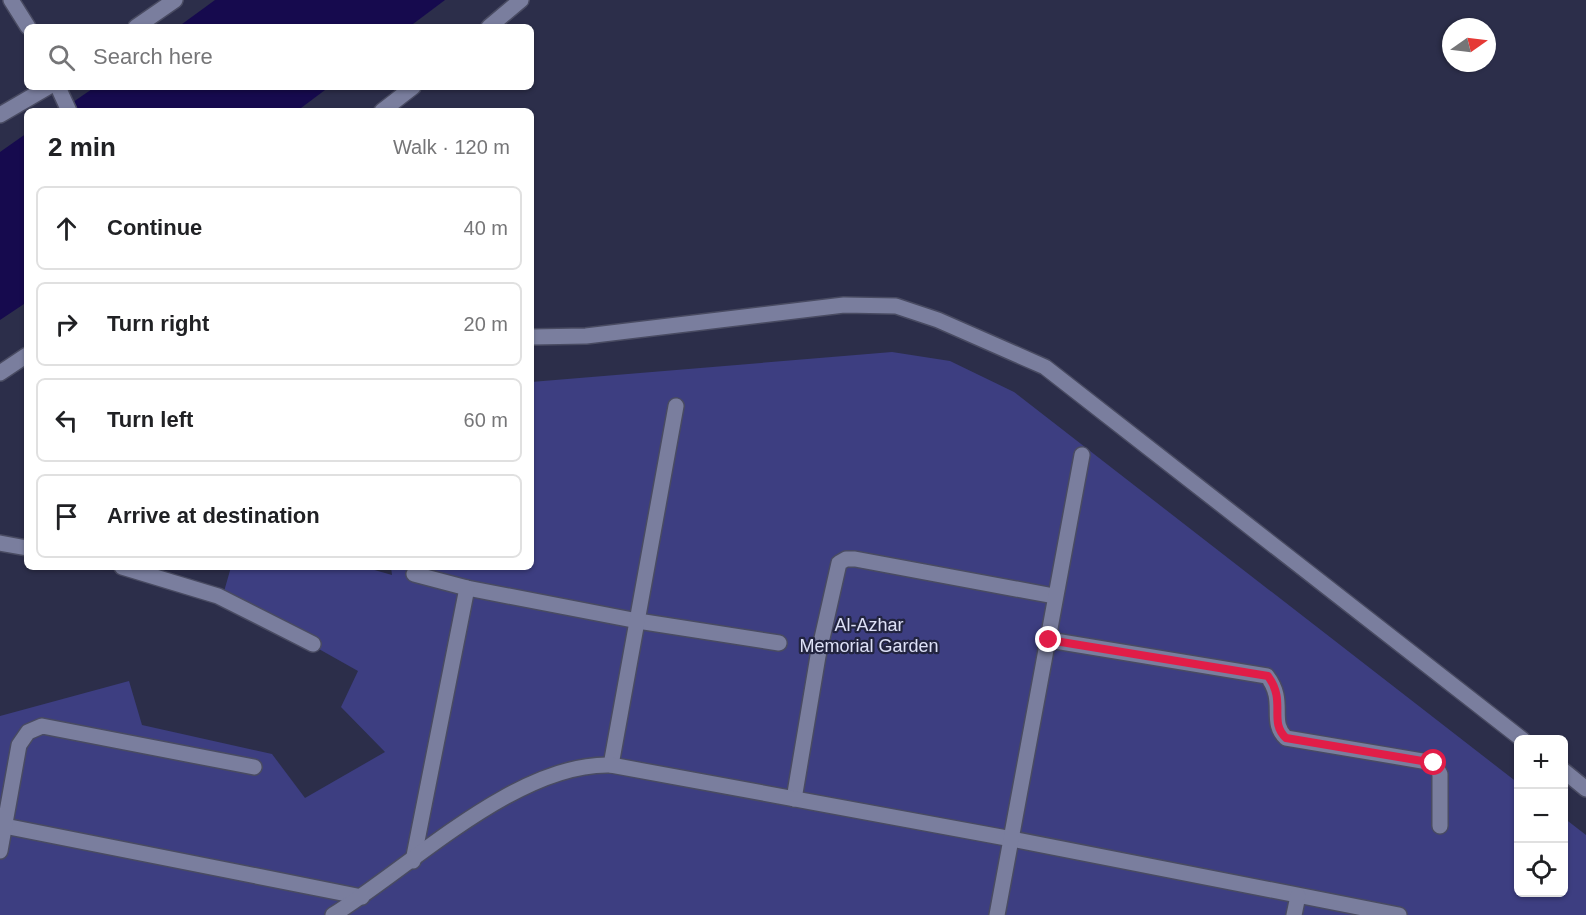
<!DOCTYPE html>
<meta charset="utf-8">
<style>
:root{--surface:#fff;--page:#f6f6f6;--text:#202124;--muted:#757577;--line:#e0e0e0}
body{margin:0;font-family:Helvetica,sans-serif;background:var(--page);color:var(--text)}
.controls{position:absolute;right:18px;bottom:18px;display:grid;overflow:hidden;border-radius:9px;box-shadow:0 2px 4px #0004}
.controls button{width:54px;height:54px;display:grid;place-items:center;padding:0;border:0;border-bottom:2px solid var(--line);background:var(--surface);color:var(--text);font:30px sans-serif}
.compass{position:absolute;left:1442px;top:18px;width:54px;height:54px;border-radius:50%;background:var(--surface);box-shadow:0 2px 4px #0004;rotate:76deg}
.stop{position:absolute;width:18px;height:18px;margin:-14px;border:4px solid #e11d48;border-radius:50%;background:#fff}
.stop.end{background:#e11d48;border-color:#fff;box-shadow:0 2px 6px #0008}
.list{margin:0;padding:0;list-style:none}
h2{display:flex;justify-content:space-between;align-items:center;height:78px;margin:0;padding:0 24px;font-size:26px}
h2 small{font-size:20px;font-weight:400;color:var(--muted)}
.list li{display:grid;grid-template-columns:39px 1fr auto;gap:18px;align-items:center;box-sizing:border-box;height:84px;margin:0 12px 12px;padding:0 12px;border:2px solid var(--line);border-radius:9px}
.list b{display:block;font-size:22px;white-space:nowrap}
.list em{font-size:20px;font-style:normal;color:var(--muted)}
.icon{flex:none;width:33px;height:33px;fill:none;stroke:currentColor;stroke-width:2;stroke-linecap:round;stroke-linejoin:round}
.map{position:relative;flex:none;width:1586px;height:915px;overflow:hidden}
.search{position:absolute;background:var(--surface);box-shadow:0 2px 4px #0004;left:24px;top:24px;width:510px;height:66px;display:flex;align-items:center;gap:15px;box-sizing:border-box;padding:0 21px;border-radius:9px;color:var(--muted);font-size:22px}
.panel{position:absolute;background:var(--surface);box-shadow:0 2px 4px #0004;left:24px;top:108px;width:510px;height:462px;border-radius:9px}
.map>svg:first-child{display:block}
</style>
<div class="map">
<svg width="1586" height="915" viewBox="0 0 1586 915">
<rect width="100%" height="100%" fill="#2c2e4a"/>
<!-- green -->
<path fill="#3d3e81" d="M892 352 950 361 1014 392 1518 783V892H1564V818L1586 835V915H0V716L129 681 142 725 272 754 305 798 385 752 341 707 358 671 223 595 231 567H364L392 575 391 567H531V382Z"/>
<!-- water -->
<g fill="#160a4e">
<path d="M215 0H445L409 27H178Z"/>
<path d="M95 87H329L297 111H60Z"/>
<path d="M27 133V302L0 320V152Z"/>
</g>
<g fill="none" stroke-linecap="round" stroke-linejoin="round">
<defs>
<g id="service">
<path d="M467 588 638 621 779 643"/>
<path d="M1049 640 1267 676C1287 702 1268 721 1286 738L1434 763 1440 774V826"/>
<path d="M611 765 676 406"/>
<path d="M794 799 818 656 839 563 846 559H855L1054 596"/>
<path d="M0 825 362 897"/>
<path d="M0 851 19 745 28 732 42 726 254 767"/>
<path d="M413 861 467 588 414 574"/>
<path d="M333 915C411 867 517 762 611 765L1012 839 1399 915"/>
<path d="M997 915 1082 455"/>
<path d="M1294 915 1298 896"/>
</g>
<g id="minor">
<path d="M11 0 28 27"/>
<path d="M136 27 175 0"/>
<path d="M58 87 69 111"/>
<path d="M0 115 48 87"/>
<path d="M531 337 586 336 844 305 896 306 938 320 1045 367 1523 740"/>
<path d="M0 543 27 548"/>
<path d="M122 567 218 596 313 644"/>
<path d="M1564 771 1586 789"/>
</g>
<g id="tertiary">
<path d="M489 27 521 0"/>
<path d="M382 111 413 87"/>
<path d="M0 373 27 355"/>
</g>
</defs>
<!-- service casing -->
<use href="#service" stroke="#494b62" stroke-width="18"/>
<!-- minor casing -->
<use href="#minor" stroke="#494b62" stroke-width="18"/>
<!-- tertiary casing -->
<use href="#tertiary" stroke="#494b62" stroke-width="18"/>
<!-- service -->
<use href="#service" stroke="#7a7e9e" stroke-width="15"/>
<!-- minor -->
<use href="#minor" stroke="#7a7e9e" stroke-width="15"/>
<!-- tertiary -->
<use href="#tertiary" stroke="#7a7e9e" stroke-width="15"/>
</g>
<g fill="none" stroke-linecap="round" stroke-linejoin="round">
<!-- route -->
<path stroke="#e11d48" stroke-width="8" d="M1049 640 1268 676C1287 702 1268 721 1286 738L1434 763"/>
</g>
<g text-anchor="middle" stroke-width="4.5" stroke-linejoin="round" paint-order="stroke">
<!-- park labels -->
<g font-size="18" fill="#dee1f7" stroke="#22243f">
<text x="869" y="631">Al-Azhar<tspan x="869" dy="21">Memorial Garden</tspan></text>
</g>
</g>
</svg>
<div class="controls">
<button>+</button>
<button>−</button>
<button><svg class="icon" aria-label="locate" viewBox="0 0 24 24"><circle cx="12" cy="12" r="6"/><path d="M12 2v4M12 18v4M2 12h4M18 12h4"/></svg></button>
</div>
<svg class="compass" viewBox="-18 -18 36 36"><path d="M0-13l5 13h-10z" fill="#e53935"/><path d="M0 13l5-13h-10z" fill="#757577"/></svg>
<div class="stop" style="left:1434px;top:763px"></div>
<div class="stop end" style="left:1049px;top:640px"></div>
<div class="search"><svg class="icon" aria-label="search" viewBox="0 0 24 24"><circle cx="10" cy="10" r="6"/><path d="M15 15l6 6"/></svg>Search here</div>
<section class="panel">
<h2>2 min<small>Walk · 120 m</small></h2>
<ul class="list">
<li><svg class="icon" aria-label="ahead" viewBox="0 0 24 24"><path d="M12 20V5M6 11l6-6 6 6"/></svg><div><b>Continue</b></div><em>40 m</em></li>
<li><svg class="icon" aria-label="right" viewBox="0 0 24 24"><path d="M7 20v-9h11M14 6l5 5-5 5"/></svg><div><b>Turn right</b></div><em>20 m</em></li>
<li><svg class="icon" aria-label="left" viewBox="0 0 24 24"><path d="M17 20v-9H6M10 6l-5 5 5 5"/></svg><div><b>Turn left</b></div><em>60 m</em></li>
<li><svg class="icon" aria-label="arrive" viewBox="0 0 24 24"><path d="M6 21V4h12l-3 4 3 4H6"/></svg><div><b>Arrive at destination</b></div></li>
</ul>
</section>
</div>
